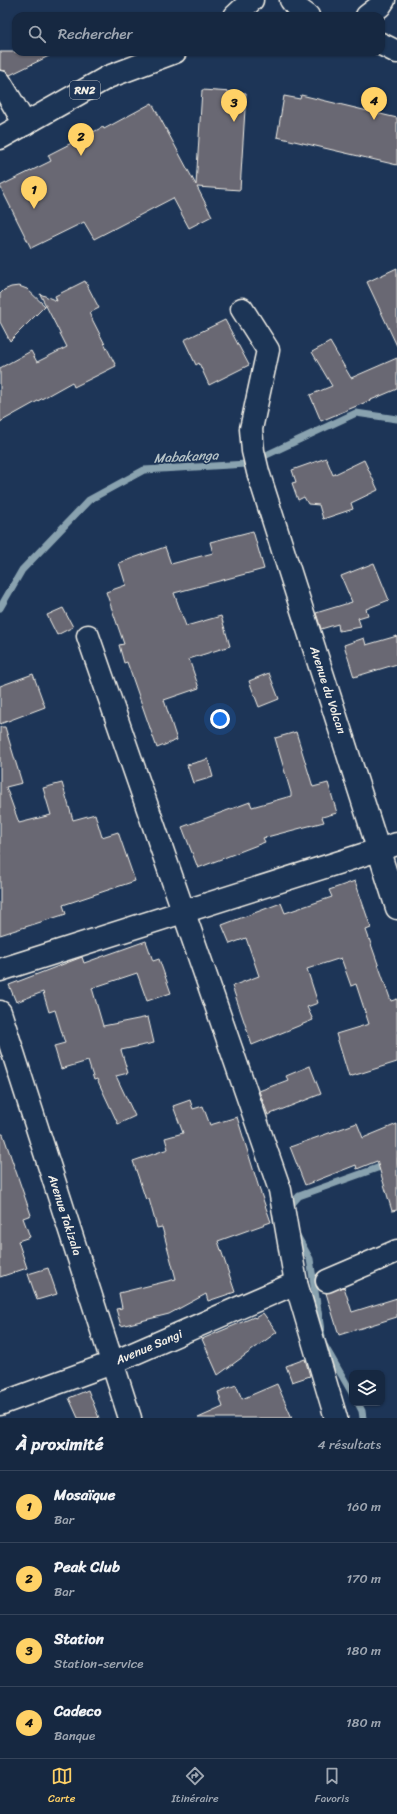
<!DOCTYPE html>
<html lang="fr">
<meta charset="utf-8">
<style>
:root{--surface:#162841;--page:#1f3048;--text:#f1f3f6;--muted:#9ea6b1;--line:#35445a;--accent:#ffd166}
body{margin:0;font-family:Sriracha,sans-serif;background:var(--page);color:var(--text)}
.controls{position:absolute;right:12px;bottom:12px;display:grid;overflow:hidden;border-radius:8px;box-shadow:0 1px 3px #0004}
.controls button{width:36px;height:36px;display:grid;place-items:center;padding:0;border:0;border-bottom:1px solid var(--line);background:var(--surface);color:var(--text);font:20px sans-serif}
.you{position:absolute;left:220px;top:719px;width:14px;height:14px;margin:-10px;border:3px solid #fff;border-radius:50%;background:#1a73e8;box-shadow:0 0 0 6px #1a73e833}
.badge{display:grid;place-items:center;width:26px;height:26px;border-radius:50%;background:var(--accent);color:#111;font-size:13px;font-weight:700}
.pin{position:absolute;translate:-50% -33px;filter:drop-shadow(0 1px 2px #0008)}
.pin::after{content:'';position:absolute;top:21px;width:14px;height:12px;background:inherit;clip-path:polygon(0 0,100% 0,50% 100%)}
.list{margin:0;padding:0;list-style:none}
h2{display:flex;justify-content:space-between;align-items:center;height:52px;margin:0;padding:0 16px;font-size:17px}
h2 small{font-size:13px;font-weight:400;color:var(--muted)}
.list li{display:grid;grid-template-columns:26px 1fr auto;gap:12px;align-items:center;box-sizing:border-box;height:72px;padding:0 16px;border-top:1px solid var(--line)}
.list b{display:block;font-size:15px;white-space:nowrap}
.list p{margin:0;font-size:13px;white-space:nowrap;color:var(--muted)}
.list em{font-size:13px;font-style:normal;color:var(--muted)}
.icon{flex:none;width:22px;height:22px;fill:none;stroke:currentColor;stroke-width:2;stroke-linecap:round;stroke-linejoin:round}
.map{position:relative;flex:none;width:397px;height:1418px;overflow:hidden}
.search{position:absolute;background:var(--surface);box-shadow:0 1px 3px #0004;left:12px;right:12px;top:12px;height:44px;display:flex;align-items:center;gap:10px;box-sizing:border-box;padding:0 14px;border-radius:12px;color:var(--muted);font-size:15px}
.sheet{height:340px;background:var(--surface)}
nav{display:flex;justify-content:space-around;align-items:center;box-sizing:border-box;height:56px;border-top:1px solid var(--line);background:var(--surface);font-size:11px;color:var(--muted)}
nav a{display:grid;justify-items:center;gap:2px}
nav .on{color:var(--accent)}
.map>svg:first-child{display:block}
</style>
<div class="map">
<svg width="397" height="1418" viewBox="0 0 397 1418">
<rect width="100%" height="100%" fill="#1d3557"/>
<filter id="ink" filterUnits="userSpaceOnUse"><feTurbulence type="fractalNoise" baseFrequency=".025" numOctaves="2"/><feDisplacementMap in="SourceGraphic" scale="8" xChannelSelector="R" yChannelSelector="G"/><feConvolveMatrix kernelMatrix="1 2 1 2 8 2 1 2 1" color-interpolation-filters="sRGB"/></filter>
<g filter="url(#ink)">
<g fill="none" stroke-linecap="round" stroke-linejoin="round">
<!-- stream -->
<g stroke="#89a2af" stroke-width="7">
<path d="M0 608 22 570 89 500 144 470 247 464 356 413 397 419"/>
<path d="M290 1210 291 1205 299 1196 397 1161"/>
<path d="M295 1232 310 1259 323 1343 352 1393"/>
<path d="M358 1403 362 1411 363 1418"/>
</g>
</g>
<!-- building -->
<g fill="#696773" stroke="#f4f1e8">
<path d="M0 52H57L10 75 6 71 0 70Z"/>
<path d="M202 90 246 93 240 190 197 187 212 216 189 228 173 198 94 239 84 222 31 248 0 186 51 161 48 155 103 127 104 129 152 103 196 185Z"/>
<path d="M301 95 397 118V165L277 137 284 96 300 99Z"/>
<path d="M397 268V346L367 282Z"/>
<path d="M85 281 99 308 89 313 116 366 74 387 72 382 0 422V368L31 351 37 362 67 347 40 294 57 301 55 296Z"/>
<path d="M19 286 27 289 45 306 10 341 0 322V294L4 290 11 287Z"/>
<path d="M225 320 249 365 209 385 199 363 196 365 184 340Z"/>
<path d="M330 342 351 378 397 358V389L321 421 310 395 332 386 312 352Z"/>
<path d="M326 458 333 475 364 460 378 490 351 503 353 509 323 519 319 505 308 504 304 497 298 500 292 483 296 482 292 470Z"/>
<path d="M253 531 264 569 174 593 186 626 221 616 230 646 189 659 199 688 164 700 177 740 157 748 127 662 124 663 119 645 124 644 106 592 126 585 119 563 165 547 171 564 213 553 210 542Z"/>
<path d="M374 563 389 600 366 609 368 615 358 618 361 627 339 631 338 624 321 629 316 613 352 602 341 576Z"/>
<path d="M63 608 73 627 57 635 47 615Z"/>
<path d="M397 636V664L354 677 344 645 364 638 366 645Z"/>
<path d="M269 673 279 699 259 707 249 681Z"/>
<path d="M33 674 45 707 0 724V686Z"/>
<path d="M0 727H5L22 783 6 787 19 823 51 815 43 788 62 783 73 820 95 814 102 837 118 832 135 881 63 905 66 914 0 935Z"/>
<path d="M296 732 313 787 328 783 337 813 322 817 324 822 263 838 265 842 198 868 182 827 250 802 252 807 291 796V793L275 738Z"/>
<path d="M208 759 213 777 193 783 187 765Z"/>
<path d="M355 881 371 928 366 930 391 1001 397 999V1062L349 1077 336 1034 369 1024 356 984 351 986 341 958 307 969 318 1003 307 1007 313 1020 252 1045 232 986 259 976 246 938 230 944 222 925 281 903 285 913 332 897 329 890Z"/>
<path d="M146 941 153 961 159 959 171 993 147 1001 137 973 92 988 103 1026 148 1017 154 1043 121 1050 128 1073 116 1076 135 1116 118 1124 97 1079 94 1080 88 1061 61 1069 54 1046 65 1043 55 1010 49 1012 43 992 16 1002 9 985 82 957 84 963Z"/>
<path d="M310 1066 321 1094 268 1115 259 1091 288 1080 286 1076Z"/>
<path d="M190 1100 193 1109 203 1106 210 1125 237 1117 259 1188 271 1222 218 1241 235 1292 208 1301 206 1294 169 1314 121 1326 116 1309 122 1308 119 1293 176 1279 162 1227 157 1228 149 1199 146 1200 133 1161 168 1149 165 1138 183 1133 173 1106Z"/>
<path d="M357 1123 363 1138 397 1124V1210L392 1211 377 1161 357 1169 356 1165 305 1185 290 1147Z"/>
<path d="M0 1134H3L31 1215 23 1218 30 1237 18 1241 27 1268 0 1277Z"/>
<path d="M48 1268 57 1294 37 1300 28 1274Z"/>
<path d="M344 1287 352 1312 397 1298V1317L339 1335 326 1293Z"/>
<path d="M263 1313 277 1332 218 1375 202 1339 254 1317 255 1318Z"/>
<path d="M305 1359 310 1376 292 1382 286 1366Z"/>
<path d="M277 1384 292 1418H198L223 1407 218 1392 236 1385 242 1399Z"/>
<path d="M88 1390 99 1418H78L69 1398Z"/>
</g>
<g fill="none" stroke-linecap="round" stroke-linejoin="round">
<defs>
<g id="minor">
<path d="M0 82 25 124"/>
<path d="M242 309 268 350 251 429 253 451 258 472 397 908"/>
<path d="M88 636 280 1190 296 1283 336 1418"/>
<path d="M0 970 397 844"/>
<path d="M0 1012 130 1418"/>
<path d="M327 1281 397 1251"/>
<path d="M0 1404 112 1363 296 1283"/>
</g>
<g id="highway">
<path d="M291 0 297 8 308 16"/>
<path d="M235 16 252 0"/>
<path d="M367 16 380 6 384 0"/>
<path d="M381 44 397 52"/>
<path d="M0 138 108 77 175 52"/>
</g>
</defs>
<!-- minor casing -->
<use href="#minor" stroke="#f4f1e8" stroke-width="25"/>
<!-- highway casing -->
<use href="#highway" stroke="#f4f1e8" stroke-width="25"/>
<!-- minor -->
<use href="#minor" stroke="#1d3557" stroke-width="22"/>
<!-- highway -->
<use href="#highway" stroke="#1d3557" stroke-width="22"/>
</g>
</g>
<g text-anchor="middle" stroke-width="3" stroke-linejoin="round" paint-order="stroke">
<!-- shield labels -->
<rect fill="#1d3557" stroke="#b4b9bc" stroke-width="1" x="70" y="81" width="30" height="18" rx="3"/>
<g font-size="11" font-weight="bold" fill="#f4f1e8">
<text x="85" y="94">RN2</text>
</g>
<!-- street labels -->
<g font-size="12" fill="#f4f1e8" stroke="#1d3557">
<text transform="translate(328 690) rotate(72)" y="4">Avenue du Volcan</text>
<text transform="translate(65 1215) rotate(72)" y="4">Avenue Takizala</text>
<text transform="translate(149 1347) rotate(-23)" y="4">Avenue Sangi</text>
</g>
<!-- water labels -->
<g font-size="13" font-style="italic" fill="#b6c3c7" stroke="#1d3557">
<text transform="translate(186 456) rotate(-3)" y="5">Mabakanga</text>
</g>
</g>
</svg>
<div class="controls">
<button><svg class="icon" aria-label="layers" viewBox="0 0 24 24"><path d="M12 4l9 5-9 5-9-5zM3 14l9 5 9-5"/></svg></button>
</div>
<div class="you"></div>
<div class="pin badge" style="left:34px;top:209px">1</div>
<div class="pin badge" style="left:81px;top:156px">2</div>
<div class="pin badge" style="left:234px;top:122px">3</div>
<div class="pin badge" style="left:374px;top:120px">4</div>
<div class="search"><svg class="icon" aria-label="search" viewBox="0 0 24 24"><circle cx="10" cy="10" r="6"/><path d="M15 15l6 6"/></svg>Rechercher</div>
</div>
<section class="sheet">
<h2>À proximité<small>4 résultats</small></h2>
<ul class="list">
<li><span class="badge">1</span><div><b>Mosaïque</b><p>Bar</p></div><em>160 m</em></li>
<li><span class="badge">2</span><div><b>Peak Club</b><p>Bar</p></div><em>170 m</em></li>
<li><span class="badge">3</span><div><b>Station</b><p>Station-service</p></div><em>180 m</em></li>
<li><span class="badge">4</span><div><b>Cadeco</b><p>Banque</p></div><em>180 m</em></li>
</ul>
</section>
<nav>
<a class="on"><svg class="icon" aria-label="map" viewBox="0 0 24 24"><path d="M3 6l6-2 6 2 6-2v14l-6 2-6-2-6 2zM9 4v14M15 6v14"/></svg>Carte</a>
<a><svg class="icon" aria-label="directions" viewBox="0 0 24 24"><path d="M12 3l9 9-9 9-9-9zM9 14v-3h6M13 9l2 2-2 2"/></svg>Itinéraire</a>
<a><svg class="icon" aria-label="saved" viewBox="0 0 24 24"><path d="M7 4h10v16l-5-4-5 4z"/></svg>Favoris</a>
</nav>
